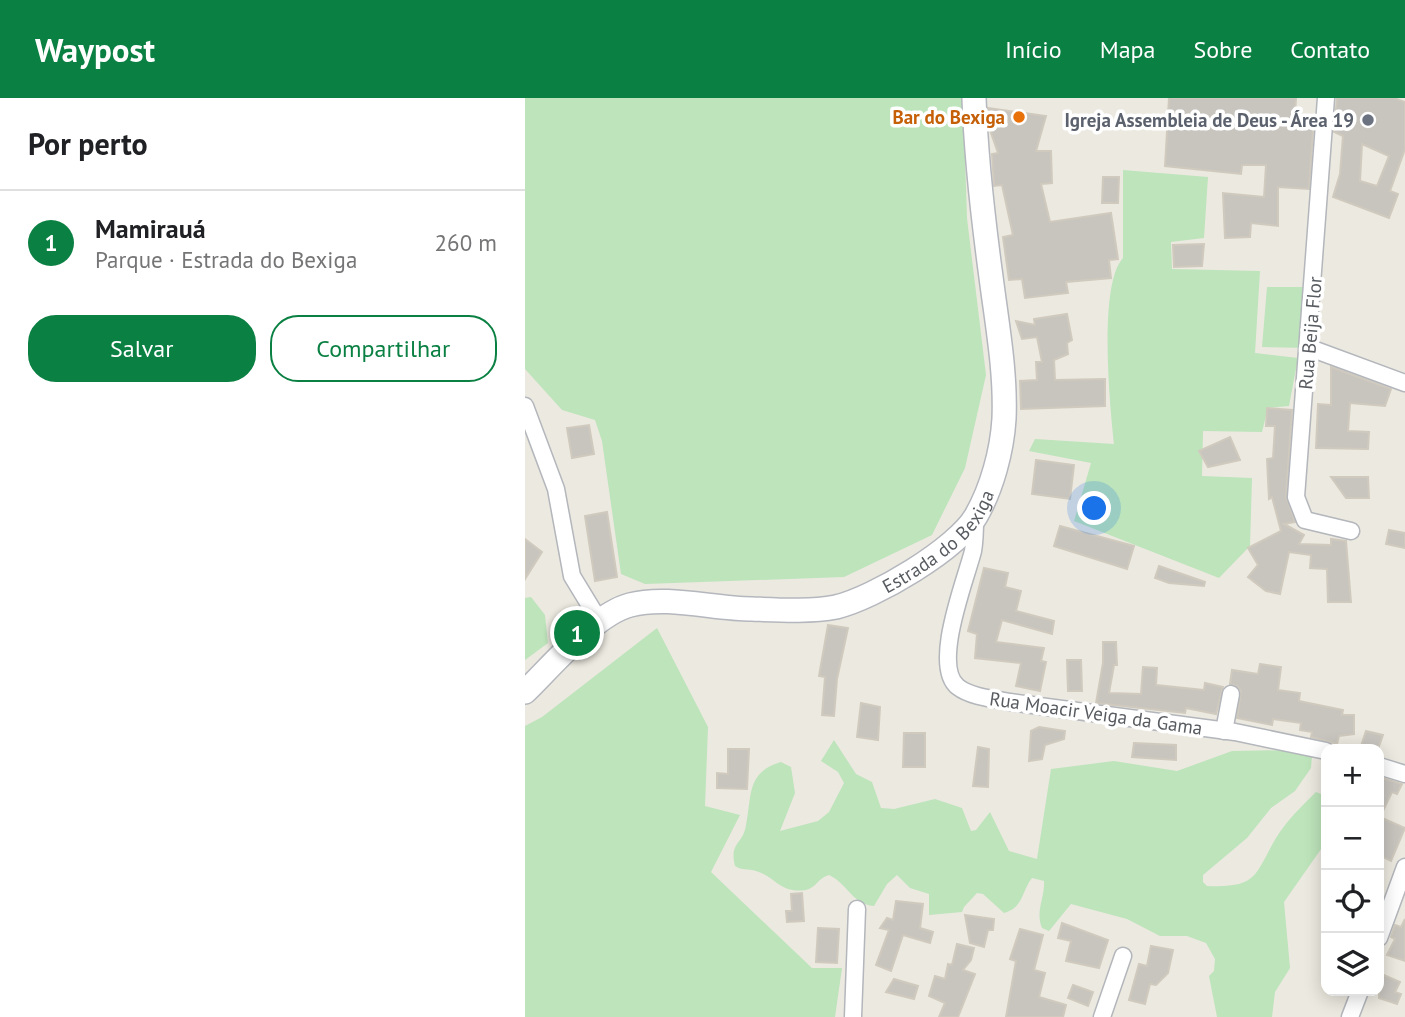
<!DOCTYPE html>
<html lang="pt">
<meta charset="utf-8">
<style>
:root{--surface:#fff;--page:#f2f2f2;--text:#202124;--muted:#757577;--line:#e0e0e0;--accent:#0b8043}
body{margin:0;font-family:"PT Sans",sans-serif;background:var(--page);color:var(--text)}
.controls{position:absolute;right:21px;bottom:21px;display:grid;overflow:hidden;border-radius:14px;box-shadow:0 4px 18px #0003}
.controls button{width:63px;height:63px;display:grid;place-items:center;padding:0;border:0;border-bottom:2px solid var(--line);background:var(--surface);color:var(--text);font:35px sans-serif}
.you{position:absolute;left:570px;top:411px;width:24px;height:24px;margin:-18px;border:5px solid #fff;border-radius:50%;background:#1a73e8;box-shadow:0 0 0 10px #1a73e833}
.badge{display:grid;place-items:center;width:46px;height:46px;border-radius:50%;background:var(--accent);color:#fff;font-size:23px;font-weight:700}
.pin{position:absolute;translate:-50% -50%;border:4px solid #fff;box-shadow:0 2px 7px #0006}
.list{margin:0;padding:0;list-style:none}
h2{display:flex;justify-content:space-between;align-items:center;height:91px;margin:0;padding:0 28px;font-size:30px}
h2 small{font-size:23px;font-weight:400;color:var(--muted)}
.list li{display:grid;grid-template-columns:46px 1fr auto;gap:21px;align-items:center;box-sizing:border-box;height:105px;padding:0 28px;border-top:2px solid var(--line)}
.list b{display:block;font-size:26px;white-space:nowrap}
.list p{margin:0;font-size:23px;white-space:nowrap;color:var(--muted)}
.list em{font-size:23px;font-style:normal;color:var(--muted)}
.actions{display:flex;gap:14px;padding:21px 28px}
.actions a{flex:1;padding:16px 0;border:2px solid var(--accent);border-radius:28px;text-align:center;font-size:24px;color:var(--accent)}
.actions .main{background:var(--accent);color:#fff}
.icon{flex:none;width:38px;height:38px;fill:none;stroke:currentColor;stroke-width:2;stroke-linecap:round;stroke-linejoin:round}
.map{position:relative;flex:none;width:880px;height:919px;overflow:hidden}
header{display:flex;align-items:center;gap:42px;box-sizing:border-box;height:98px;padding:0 35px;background:var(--accent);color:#fff}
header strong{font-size:33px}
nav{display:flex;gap:38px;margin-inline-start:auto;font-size:24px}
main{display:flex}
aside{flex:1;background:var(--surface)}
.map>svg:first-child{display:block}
</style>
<header>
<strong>Waypost</strong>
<nav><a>Início</a><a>Mapa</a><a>Sobre</a><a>Contato</a></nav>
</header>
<main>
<aside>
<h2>Por perto<small></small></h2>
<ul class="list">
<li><span class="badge">1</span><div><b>Mamirauá</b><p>Parque · Estrada do Bexiga</p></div><em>260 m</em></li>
</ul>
<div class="actions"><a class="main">Salvar</a><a>Compartilhar</a></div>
</aside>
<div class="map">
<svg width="880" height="919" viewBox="0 0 880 919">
<rect width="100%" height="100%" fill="#ece9e0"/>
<!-- green -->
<g fill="#bde4bb">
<path d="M0 0H438L442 120 461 277 440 370 407 437 319 479 120 486 96 476 77 343 70 322 37 312 0 271Z"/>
<path d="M598 72 683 79 679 140 646 144 647 171 735 173 730 255 773 260 764 308 743 310 737 334 678 333 677 378 727 380 725 448 694 480 549 423 566 365 504 353 510 341 589 346C585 308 573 187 598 160Z"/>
<path d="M742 189H781L785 250 737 249Z"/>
<path d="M6 499 20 517 23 545 0 562V500Z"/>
<path d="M132 530 183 629 180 708 215 717 186 774 287 870H317L310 919H0V628L17 619Z"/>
<path d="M309 642 331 676 347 684 356 710 369 711 410 701 437 710 446 733 451 732 465 714 484 753 512 761 526 671 589 663 652 673 707 653 770 652 787 658 786 670 770 693 746 710 722 740 678 777V784L682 788C733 790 729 778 751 740 762 722 777 708 791 694L801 698V744L759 804 765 870 750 894 747 919H692L684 878 689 873 690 861 681 845 662 838H635L602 821 546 806 524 833 517 830C510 813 520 800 519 783L507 780C496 794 499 809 479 815L458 796 452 795 439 809 437 814 404 817V796L385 790 372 777 362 786 349 808C327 806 322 785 304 777 294 779 291 790 281 792 255 796 251 779 231 773 223 770 217 773 210 768 204 744 218 747 221 727 227 698 221 674 256 664L266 669 270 695 255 733 293 723 304 714 319 685 313 674 296 663Z"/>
</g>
<!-- building -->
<g fill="#c8c5bf" stroke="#d0cabe" stroke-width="2" fill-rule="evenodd">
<path d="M644 0H771L770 17 789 18 784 91 753 89V128L726 125 725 139 700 140 698 95 739 99 741 67H717L716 76 640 68Z"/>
<path d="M812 0H869L880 4V51L865 93 873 96 864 120 808 99 815 76 818 38 809 34ZM837 46 864 58 852 88 835 83Z"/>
<path d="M463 10 521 18 511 53H526L527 85 516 86 525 124 586 115 593 161 584 162 586 180 541 184 543 195 500 200 497 181 484 182 478 139 488 137 477 87 469 88 467 56 473 55 465 32Z"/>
<path d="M578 79H594L593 105H577Z"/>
<path d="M679 146 677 168 649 169 648 147Z"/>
<path d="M542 216 547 242 542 245 543 256 529 262 530 282 580 281V308L496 311 495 283 512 282 511 264H517L512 239 497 241 491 223 510 227 509 221Z"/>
<path d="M806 269 866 291 860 308 825 305 823 333 844 334 843 351 791 350 793 306 806 307Z"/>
<path d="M742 310 767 312 761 398 770 424 759 426 779 437 774 446 806 447V441L821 443 826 504H803L802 471 785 470 786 457 764 454 755 496 741 493 723 479 733 467 723 450 756 433 747 399 744 401 742 361 748 360 750 328H741Z"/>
<path d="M64 327 69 356 47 360 42 330Z"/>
<path d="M705 339 715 362 683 369 674 353Z"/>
<path d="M511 362 549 367 545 401 507 396Z"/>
<path d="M806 379H843L844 400H821Z"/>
<path d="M82 414 92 479 70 483 60 418Z"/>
<path d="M535 428 609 448 602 471 529 448Z"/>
<path d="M864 432 880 435V450L861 446Z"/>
<path d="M0 441 17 454 0 481Z"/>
<path d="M634 468 680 484 679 488 644 485 630 480Z"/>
<path d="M459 470 483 475 480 489 496 493 491 513 529 523 527 536 477 522 471 544 519 550 516 563 521 564 515 593 491 588 496 565 450 560 452 536 443 533Z"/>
<path d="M303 527 323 530 312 581 309 618 297 617 300 579 294 578Z"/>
<path d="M578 544H591L592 567H589L584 595 616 596 618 569 632 570 631 587 679 592 680 585 698 589 691 616 661 610 660 615 571 605 578 565Z"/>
<path d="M542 562H556L557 593H543Z"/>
<path d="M735 566 756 569 753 592 775 595 774 603 818 612 817 617H829V636L814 638 812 646 786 639 787 634 775 632 776 625 748 621 747 627 712 620 716 593 712 588 705 586 707 572 733 576Z"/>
<path d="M336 605 355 609 353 642 332 639Z"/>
<path d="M514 629 540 633 539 641 520 647 517 661 504 663 506 633Z"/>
<path d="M841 633 858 637 853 651H835Z"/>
<path d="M379 635H400V669H378Z"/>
<path d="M609 645 651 647V662L607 659Z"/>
<path d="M453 649 464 651 463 689 448 688Z"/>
<path d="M203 651H224L222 691 192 690V675L203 676Z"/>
<path d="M854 679 877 686 872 696 867 694 854 721Z"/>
<path d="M857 720 880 730 866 763 854 757V727Z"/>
<path d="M277 795 279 823 262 824 261 813H267L266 796Z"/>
<path d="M371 803 398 806 395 830 408 834 405 845 378 837 366 873 351 867 364 832 355 830 362 820 368 822Z"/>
<path d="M440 817 469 821 468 832H463L459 849 445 845Z"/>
<path d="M880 821V863L862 857 870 841 866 839 870 827 876 829Z"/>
<path d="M537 825 583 842 574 870 541 863 546 843 533 840Z"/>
<path d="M293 830 314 831 312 865 291 864Z"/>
<path d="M495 831 518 837 509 872 520 875 514 899 541 907 538 919H481L491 863 485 861Z"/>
<path d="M432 846 449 850 446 862 438 872 450 876 433 919H414L420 905 404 898 410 878 420 881 423 866 427 867Z"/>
<path d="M626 848 648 852 643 875 631 887 625 886 620 906 604 902 614 866 622 868Z"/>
<path d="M854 875 875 884 870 894 876 896 872 906 854 900Z"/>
<path d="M369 881 393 888 389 901 361 894Z"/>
<path d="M548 887 568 894 563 908 543 900Z"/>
</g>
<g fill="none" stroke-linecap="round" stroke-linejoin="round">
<defs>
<g id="street">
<path d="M801 0 771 399 780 422 826 433"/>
<path d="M785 250 880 285"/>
<path d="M0 308 31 391 47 478 75 524"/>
<path d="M450 420C450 431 450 442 448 453 441 481 406 568 433 589 446 599 469 601 485 604L710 634 801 653"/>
<path d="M699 633 706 596"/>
<path d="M854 668 880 676"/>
<path d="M854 840 880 769"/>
<path d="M328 919 332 811"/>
<path d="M577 919 598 858"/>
<path d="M825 919 835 893"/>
</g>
<g id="secondary">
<path id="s1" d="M0 594C26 569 70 516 105 507 143 497 188 511 227 511 253 512 285 514 311 509 349 500 432 451 451 418 467 390 477 353 479 321 481 274 472 226 466 179 458 120 451 60 449 0"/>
</g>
</defs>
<!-- street casing -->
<use href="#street" stroke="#b3b6bb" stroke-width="19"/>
<!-- secondary casing -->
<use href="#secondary" stroke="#b4b7bd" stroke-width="26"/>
<!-- street -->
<use href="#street" stroke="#fff" stroke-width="16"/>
<!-- secondary -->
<use href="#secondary" stroke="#fff" stroke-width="23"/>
</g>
<!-- markers -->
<circle fill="#e8710a" stroke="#fff" stroke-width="2.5" cx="494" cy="19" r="7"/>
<circle fill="#6b7280" stroke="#fff" stroke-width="2.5" cx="843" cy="22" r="7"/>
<g text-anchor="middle" stroke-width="7" stroke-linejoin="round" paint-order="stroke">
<!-- food labels -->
<g font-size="19" font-weight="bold" fill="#c56008" stroke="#fff" text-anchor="end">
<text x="480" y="26">Bar do Bexiga</text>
</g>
<!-- worship labels -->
<g font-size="19" font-weight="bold" fill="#5b616d" stroke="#fff" text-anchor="end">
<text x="829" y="29">Igreja Assembleia de Deus - Área 19</text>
</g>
<!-- street labels -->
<g font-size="19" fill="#585c61" stroke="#fff">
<text transform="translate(785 235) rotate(-85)" y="7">Rua Beija Flor</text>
<text dy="7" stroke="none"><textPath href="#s1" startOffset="469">Estrada do Bexiga</textPath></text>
<text transform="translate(571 615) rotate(8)" y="7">Rua Moacir Veiga da Gama</text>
</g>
</g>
</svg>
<div class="controls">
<button>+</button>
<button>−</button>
<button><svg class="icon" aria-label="locate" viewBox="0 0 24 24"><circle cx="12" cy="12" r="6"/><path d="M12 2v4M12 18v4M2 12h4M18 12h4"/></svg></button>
<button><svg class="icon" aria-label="layers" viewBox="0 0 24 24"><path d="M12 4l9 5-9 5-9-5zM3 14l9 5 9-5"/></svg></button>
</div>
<div class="you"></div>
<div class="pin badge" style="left:52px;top:535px">1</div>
</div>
</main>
